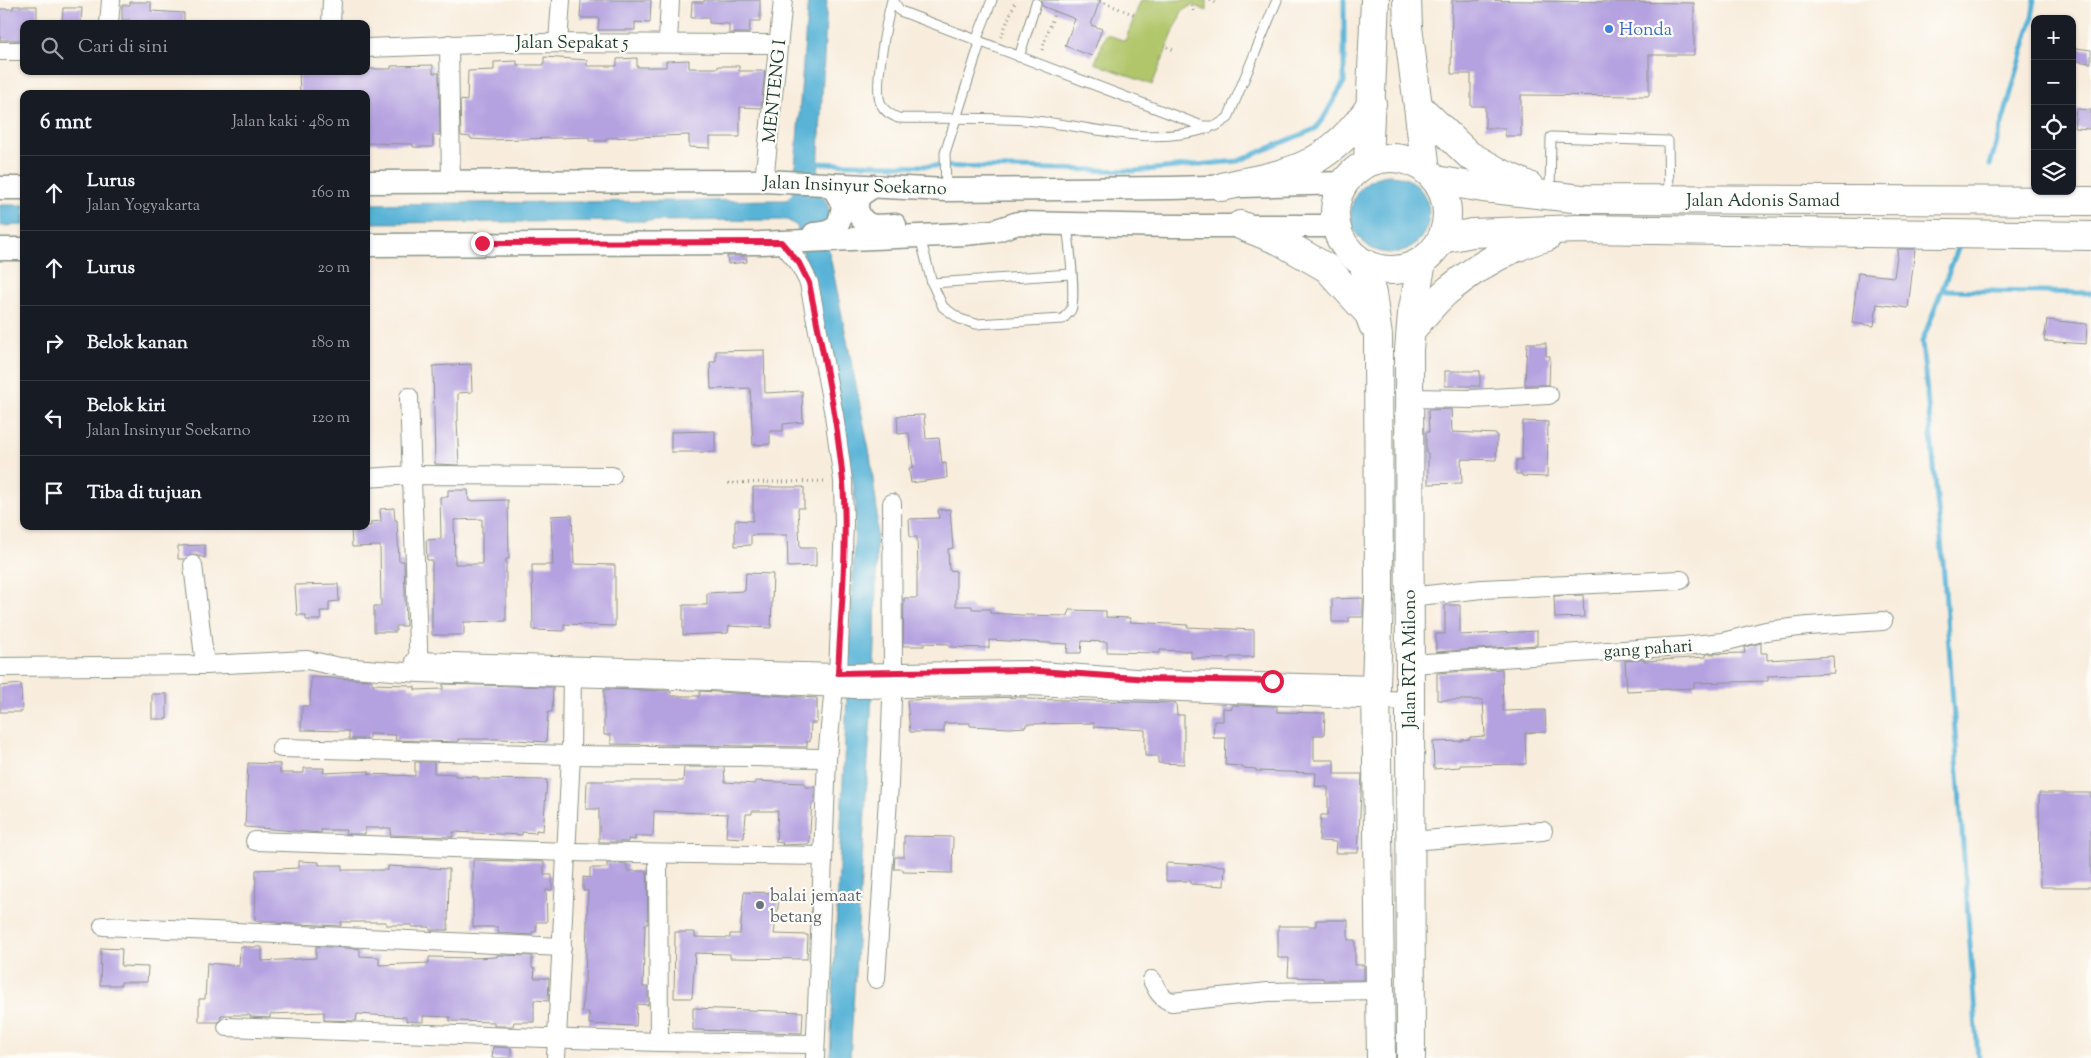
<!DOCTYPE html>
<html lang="id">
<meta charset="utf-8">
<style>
:root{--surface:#171b24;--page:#20242c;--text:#f1f3f6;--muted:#9ea1a6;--line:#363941}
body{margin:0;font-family:"Sorts Mill Goudy",serif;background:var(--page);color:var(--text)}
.controls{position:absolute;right:15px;top:15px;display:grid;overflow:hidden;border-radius:10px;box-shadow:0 1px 4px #0004}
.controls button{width:45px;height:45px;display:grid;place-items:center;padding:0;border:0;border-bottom:1px solid var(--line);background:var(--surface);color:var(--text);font:25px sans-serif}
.stop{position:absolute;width:15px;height:15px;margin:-11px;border:4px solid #e11d48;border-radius:50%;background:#fff}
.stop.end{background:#e11d48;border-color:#fff;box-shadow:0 1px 5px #0008}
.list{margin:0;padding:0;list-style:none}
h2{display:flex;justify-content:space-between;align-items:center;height:65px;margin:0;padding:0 20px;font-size:21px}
h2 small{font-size:16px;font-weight:400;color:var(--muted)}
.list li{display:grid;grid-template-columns:32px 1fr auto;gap:15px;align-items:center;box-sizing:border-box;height:75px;padding:0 20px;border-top:1px solid var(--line)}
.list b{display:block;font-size:19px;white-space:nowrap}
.list p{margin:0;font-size:16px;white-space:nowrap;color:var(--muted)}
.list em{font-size:16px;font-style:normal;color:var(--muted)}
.icon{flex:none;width:28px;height:28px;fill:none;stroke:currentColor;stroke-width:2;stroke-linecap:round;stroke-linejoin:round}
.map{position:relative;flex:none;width:2091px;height:1058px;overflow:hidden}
.search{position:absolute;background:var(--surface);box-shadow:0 1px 4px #0004;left:20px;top:20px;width:350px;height:55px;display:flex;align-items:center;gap:12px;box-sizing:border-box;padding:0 18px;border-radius:10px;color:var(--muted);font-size:19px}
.panel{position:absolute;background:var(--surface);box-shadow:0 1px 4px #0004;left:20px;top:90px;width:350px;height:440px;border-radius:10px}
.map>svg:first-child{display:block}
</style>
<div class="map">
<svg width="2091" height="1058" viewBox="0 0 2091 1058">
<rect width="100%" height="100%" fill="#fdfcf7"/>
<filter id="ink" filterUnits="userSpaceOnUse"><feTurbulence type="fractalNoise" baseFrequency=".02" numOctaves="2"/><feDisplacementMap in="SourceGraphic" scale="10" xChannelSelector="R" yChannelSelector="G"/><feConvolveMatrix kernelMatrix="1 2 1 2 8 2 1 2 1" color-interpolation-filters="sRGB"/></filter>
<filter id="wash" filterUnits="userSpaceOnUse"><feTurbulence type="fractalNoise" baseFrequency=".0096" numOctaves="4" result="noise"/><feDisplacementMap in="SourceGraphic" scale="20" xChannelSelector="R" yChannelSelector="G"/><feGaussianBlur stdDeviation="1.12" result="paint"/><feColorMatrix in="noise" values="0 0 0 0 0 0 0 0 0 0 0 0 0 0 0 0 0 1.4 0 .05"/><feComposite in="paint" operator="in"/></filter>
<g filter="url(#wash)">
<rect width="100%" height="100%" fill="#f8eddd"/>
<!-- green -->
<path fill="#b1c66a" stroke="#68824f" d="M1141 0H1207V11L1192 5 1182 11 1152 85 1095 63 1106 34 1125 41Z"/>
<!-- water -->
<g fill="#59b3d7" stroke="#3c7886">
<path d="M808 0H827L817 191C829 200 832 214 824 226L870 455 877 510 875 647 850 1058H830L856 505 849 454 797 226 787 220 366 223V204L787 200 793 193Z"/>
<circle cx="1390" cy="214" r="39"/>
<path d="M0 205H24V225L0 226Z"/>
</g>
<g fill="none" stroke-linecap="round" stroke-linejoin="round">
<!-- stream -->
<g stroke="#59b3d7" stroke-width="5">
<path d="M812 163 1134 171 1238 161 1315 129 1323 119 1344 82V0"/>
<path d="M1990 165 2031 23 2035 0"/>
<path d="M1960 243 1922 342 1943 561 1978 1058"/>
<path d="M1943 290 2091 293"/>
</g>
</g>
<g id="blocks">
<!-- building -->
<g fill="#b4a1e0" fill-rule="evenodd">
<path d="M581 0H651L650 23 635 22V30H598L599 18H580Z"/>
<path d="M704 0H760V21H750L749 33H729V24L709 23V18H691L692 2H704Z"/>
<path d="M1041 0H1100L1091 25 1102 29 1092 56 1065 46 1075 19 1042 6Z"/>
<path d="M1452 0 1694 3V55H1649V96L1521 95V136H1505V128H1485V106H1471V74H1451Z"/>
<path d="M130 2H151V11L184 13V24H129V20H122V5H130Z"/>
<path d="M13 6H37V24H24V40H0V9H13Z"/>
<path d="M63 8H82L81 24H62Z"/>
<path d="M2076 48 2091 50V63L2075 61Z"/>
<path d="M544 57 587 60V66H617V59L637 58V67H666V61L689 60V68H718V66H739V71H765L761 108 740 107V137H710V148L689 147V135L606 138V141H589V137L489 140 471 139V137L461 136 460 100 467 101 468 71 494 70V62L517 61V65H544Z"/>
<path d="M433 65V73H439L440 135H433V147H413V144L366 143V94H300L299 71H366V69H391V66Z"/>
<path d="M2076 109 2091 110V129L2074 128Z"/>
<path d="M1898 249H1915L1908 308 1877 304 1874 326 1852 323 1858 273 1894 277Z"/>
<path d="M727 256H746L747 262 728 264Z"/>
<path d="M2047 320 2087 324 2086 344 2044 341Z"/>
<path d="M1527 343H1546V356H1550L1549 385H1525Z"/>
<path d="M764 350 765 393 802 391 803 422 783 424V431H770V444L753 445 750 388 711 389 710 362H716V351Z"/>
<path d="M471 364 472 392 458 393V421H457L459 465 435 464 433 366Z"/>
<rect x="1445" y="371" width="35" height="15"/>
<path d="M1451 409 1452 432 1497 434 1496 460 1461 459 1462 483 1428 484V453H1426V432H1429L1428 410Z"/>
<path d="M924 415 926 439 939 438 942 464 946 463 947 478 911 483 909 468 913 467 909 433 898 434 897 416Z"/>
<path d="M1523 421 1548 422 1547 477 1522 476V474H1516V460H1522Z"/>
<path d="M715 431V452H671V432Z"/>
<path d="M753 487H804V508H798L800 548H816V566L788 567 787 535H751V545L735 546V520L753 521Z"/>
<path d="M448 490H468L469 501 508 500 509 559H506V621L464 622V635H432V560H427L426 540 441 539 440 497H448ZM482 519V564H455L454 520Z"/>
<path d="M394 508 395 520H397L399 561H404L406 626H396V632H374V606H381L380 546 352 547 351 526H371V522L381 521 380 509Z"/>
<path d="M950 509 953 548 948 549 949 570 956 571V606H972V609H990V613L1022 615 1068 616 1069 610 1106 611V617L1130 618V622L1188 625 1187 627 1254 630V657H1230V659L1191 658V651L1160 650V653L1107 652V642L1082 641 1081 653H1067L1068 644 989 640V648L949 647V644L924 643V646H903L904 598H917V570H918L917 537H910L909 519 939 518 938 510Z"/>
<path d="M572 515 574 564 615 565V626L564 624V631L533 630 532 565H553L551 516Z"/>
<path d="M205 545V558L192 554 185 559H178V546Z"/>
<path d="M746 573 773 574 771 628 729 626 728 633 683 635V605H707V593L745 591Z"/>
<path d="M338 584 339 601 329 602V611H320L321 620H306V615H297L295 585Z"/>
<path d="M1583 595 1584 617 1555 618 1554 596Z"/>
<path d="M1363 598V617H1349V622H1332V599Z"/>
<path d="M1445 605H1460V635L1537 631V645L1436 652V634H1445Z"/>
<path d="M1761 643V653H1767V660L1833 656 1834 673 1768 676V681L1694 683V688L1627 691 1625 661 1644 659V661L1706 657V654H1708L1745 653 1744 647Z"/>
<path d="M1502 669 1503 711 1545 710 1546 732 1525 733 1526 764 1460 765V767L1434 769 1433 742 1462 741V740L1470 739V737L1485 736 1483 700H1437V673Z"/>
<path d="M311 677 372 680V684L409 685V687H415V690L443 689V684L553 687 552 712H548L546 742 503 739H458V742L395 740 396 735 369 734V739H349V731L301 730 302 706H310Z"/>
<path d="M21 684 22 712H0V686Z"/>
<path d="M604 689 671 691V696H700V691L817 698V723H811L810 742 807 741V747L611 744V735H604Z"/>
<rect x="152" y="694" width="15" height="25"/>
<path d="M1026 697 1027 699 1176 703 1177 715H1184V764L1158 763V756H1145V730L1094 727V723L1026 724V727L1010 728 970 726V723H944V732H910L907 700Z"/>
<path d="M1232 705 1277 706V712L1325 713 1324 735H1314V760H1334V774H1362L1358 853H1335L1336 842 1319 841 1321 815H1328V787L1315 786 1316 773 1256 771V769L1242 768V766L1225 765 1226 738H1213L1214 721H1223V708L1232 709Z"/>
<path d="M415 762H434V773L455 774V776L478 777V779L547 780 543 831 536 830V833L522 832V835L453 832V837L390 835 391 828H365V834H345L346 830H321V833L245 827 248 763 280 764V773H304V768H324L323 773 369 771V774L415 776Z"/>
<path d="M684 767H724L725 782 755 784V781L805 783V787H815V803H812L809 844 782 845 783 843 776 842 778 811H752V814H746L744 838 726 837 728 814 654 811 653 836H635V840L628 839V842H599V809H586L587 781H683Z"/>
<path d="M2039 793H2091V887H2040Z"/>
<path d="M904 836 953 837 952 873 903 872V869H894L895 857H904Z"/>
<path d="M473 860 544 862V875H552V890H546L547 922H536V932H532V935L498 933V927H473Z"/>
<path d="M299 861 319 862V865H342V870H388V866L449 869 448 930H430V927H412V925H386V922H341V926L277 923V921H255L256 870 299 868Z"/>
<path d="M607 863 627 864V871H647L648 924H645L643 987H648V1005L637 1004 636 1026 589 1024V1012H582L584 983H585L588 891 583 890V877L590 878V868H607Z"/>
<path d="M1166 863 1225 866 1224 886 1191 884V881H1166Z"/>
<path d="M744 892 780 893 774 934 808 935 807 959 730 958V954L695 953 692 998H674L675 932H695V937L730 938V934H740Z"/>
<path d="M1316 920H1348V940H1355V965H1364V980H1323V978L1288 977 1289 958H1278V926H1316Z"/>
<path d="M316 946 360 949V956L379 957V965L429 963V957L473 958 497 957V955L532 956V968L535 969 534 978H549L548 1001 534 1000V1022H514L513 1026H494V1022L450 1021V1017L423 1016V1022L406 1021V1017L357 1014 356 1021 324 1020V1012L270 1014V1018L250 1017V1015H221V1019L218 1022H199V999H205L207 963 239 966 240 947H262V961L316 958Z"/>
<path d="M101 948 122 949 121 966 148 967 147 982H121V985H100Z"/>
<path d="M693 1008 803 1012 802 1033 693 1030Z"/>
<path d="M493 1047 511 1048V1058H492Z"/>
</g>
</g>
</g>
<g filter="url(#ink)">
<use href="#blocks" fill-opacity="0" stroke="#8c9588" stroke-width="1"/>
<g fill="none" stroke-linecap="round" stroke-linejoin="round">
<defs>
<g id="service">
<path d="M892 0C887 19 873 89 881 104 885 112 890 114 898 118 940 119 982 117 1024 120 1088 124 1145 148 1209 128"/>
<path d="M893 0 900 11 1202 126H1216L1228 118 1277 0"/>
<path d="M976 41 992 0"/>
<path d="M1019 57 1036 3"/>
<path d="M946 189 945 153 980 43"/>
<path d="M1550 192 1551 137 1668 141 1669 196"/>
<path d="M920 237 932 283 943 307 960 319 976 324 1063 319C1065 316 1069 313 1071 310 1076 297 1069 240 1067 225"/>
<path d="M932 283 1071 274"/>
</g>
<g id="minor">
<path d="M109 24 111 0"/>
<path d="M331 24 332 0"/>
<path d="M668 42 670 0"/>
<path d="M558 43 561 0"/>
<path d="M449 44 451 181"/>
<path d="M366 48 507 43 778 44"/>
<path d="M0 51H24"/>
<path d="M764 181 783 0"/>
<path d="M781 242 799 263 809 283 834 415 843 481 844 524 838 673 834 687 827 758 815 1058"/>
<path d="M409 397 419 672"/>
<path d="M1409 398 1472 399 1549 395"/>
<path d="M366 478 412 475 612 476"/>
<path d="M193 565 205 665"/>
<path d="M1409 597 1482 589 1681 580"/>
<path d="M415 661 838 673 1027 670 1149 679 1376 685"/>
<path d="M1411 664 1683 646 1723 642 1766 631 1808 626 1883 621"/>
<path d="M0 667 205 665 307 660 340 667 419 673 710 681 855 689 1026 686 1410 701"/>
<path d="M281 748 571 755 827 758"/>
<path d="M255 841 567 852 823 856"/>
<path d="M1410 841 1543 831"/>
<path d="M658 854 659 1042"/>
<path d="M103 926 562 947"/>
<path d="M876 979 889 784 893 671 892 503"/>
<path d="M1152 980C1157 990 1161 999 1172 1002L1268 992 1380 990"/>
<path d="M227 1027 659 1042 815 1044"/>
<path d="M556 1058 571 755 572 666"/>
</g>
<g id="tertiary">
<path d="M366 182 764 181 946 190 1171 188 1344 183"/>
<path d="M874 186C869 189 864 192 861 195 852 205 859 221 871 225 878 227 887 225 895 225"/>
<path d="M0 188H24"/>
<path d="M814 234C836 233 840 226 843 205L835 190 830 187"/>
<path d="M366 245 760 243 964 234 994 231 1018 223 1173 226H1335"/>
<path d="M0 249H24"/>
</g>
<g id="trunk">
<path d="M1407 0 1408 27 1426 170"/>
<path d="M1418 106 1469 155 1499 172 1529 186"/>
<circle cx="1391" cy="214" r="56"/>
<path d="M1368 162 1375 0"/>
<path d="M1436 180 1483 188 1582 199 2091 201"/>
<path d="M1222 187C1251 180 1284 176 1311 162 1335 149 1356 127 1372 104"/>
<path d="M1240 225 1280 241 1327 268 1369 314 1373 325"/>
<path d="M1442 239 1472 233 1579 229 2091 236"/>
<path d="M1363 263 1372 294 1378 336 1379 596 1376 685 1381 1058"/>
<path d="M1411 330C1424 316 1436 299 1451 288 1478 266 1513 245 1547 237"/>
<path d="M1411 1058 1409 350 1412 314 1422 262"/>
</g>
</defs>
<!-- service casing -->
<use href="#service" stroke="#8c9588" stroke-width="11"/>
<!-- minor casing -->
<use href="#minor" stroke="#8c9588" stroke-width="20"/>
<!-- tertiary casing -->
<use href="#tertiary" stroke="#8c9588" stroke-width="25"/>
<!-- trunk casing -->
<use href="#trunk" stroke="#8c9588" stroke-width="30"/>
<!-- path -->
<g stroke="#8c9588" stroke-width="3" stroke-dasharray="1 4" stroke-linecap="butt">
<path d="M1210 0 1216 3"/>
<path d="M1100 1 1135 15"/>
<path d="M1192 5 1194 14"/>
<path d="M1001 37 1016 0"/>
<path d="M1167 47 1176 51"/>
<path d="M1042 50 1055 11"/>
<path d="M728 483 827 481"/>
</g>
<!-- service -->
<use href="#service" stroke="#fff" stroke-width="9"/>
<!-- minor -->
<use href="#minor" stroke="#fff" stroke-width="18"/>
<!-- tertiary -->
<use href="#tertiary" stroke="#fff" stroke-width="22"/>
<!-- trunk -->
<use href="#trunk" stroke="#fff" stroke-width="28"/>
</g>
</g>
<g fill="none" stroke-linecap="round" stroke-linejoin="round" filter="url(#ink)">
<!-- route -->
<path stroke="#e11d48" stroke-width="6" d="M482 243 781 242 799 263 809 283C822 349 837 415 843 482 848 545 841 610 838 673L1026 670 1149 679 1272 681"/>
</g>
<!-- markers -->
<circle fill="#3f7fe0" stroke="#fdfcf7" stroke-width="2" cx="1609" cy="29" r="5"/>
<circle fill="#6b7280" stroke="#fdfcf7" stroke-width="2" cx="760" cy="905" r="5"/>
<g text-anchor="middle" stroke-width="4.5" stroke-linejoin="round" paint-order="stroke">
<!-- shop labels -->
<g font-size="18" fill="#366cbe" stroke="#fdfcf7" text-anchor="start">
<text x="1619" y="35">Honda</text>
</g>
<!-- street labels -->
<g font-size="18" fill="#1f3d34" stroke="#fdfcf7">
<text x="572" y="48">Jalan Sepakat 5</text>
<text transform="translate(774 91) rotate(-84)" y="6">MENTENG I</text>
<text transform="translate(855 185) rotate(2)" y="6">Jalan Insinyur Soekarno</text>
<text x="1763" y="206">Jalan Adonis Samad</text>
<text transform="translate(1648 648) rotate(-4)" y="6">gang pahari</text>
<text transform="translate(1409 659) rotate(-90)" y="6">Jalan RTA Milono</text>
</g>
<!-- worship labels -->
<g font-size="18" fill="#5b616d" stroke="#fdfcf7" text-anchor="start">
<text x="770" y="901">balai jemaat<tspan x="770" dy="21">betang</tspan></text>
</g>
</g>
</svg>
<div class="controls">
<button>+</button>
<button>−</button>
<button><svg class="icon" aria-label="locate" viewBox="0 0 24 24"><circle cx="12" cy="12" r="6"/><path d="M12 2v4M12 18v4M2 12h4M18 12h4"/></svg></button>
<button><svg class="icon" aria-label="layers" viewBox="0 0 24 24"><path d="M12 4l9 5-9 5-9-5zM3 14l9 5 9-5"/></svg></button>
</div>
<div class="stop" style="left:1272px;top:681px"></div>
<div class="stop end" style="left:482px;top:243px"></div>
<div class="search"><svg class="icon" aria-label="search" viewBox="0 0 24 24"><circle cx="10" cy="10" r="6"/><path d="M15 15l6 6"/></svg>Cari di sini</div>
<section class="panel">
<h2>6 mnt<small>Jalan kaki · 480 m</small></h2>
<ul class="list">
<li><svg class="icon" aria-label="ahead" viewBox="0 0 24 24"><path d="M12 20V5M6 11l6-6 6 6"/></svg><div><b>Lurus</b><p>Jalan Yogyakarta</p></div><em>160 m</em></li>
<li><svg class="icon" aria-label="ahead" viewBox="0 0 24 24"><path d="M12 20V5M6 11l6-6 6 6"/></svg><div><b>Lurus</b></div><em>20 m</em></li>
<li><svg class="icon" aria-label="right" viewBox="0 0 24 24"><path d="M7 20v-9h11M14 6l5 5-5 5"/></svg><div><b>Belok kanan</b></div><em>180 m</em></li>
<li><svg class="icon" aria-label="left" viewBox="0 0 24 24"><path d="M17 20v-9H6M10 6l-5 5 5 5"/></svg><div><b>Belok kiri</b><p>Jalan Insinyur Soekarno</p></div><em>120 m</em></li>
<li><svg class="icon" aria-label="arrive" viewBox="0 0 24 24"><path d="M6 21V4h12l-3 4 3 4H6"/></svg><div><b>Tiba di tujuan</b></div></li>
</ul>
</section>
</div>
